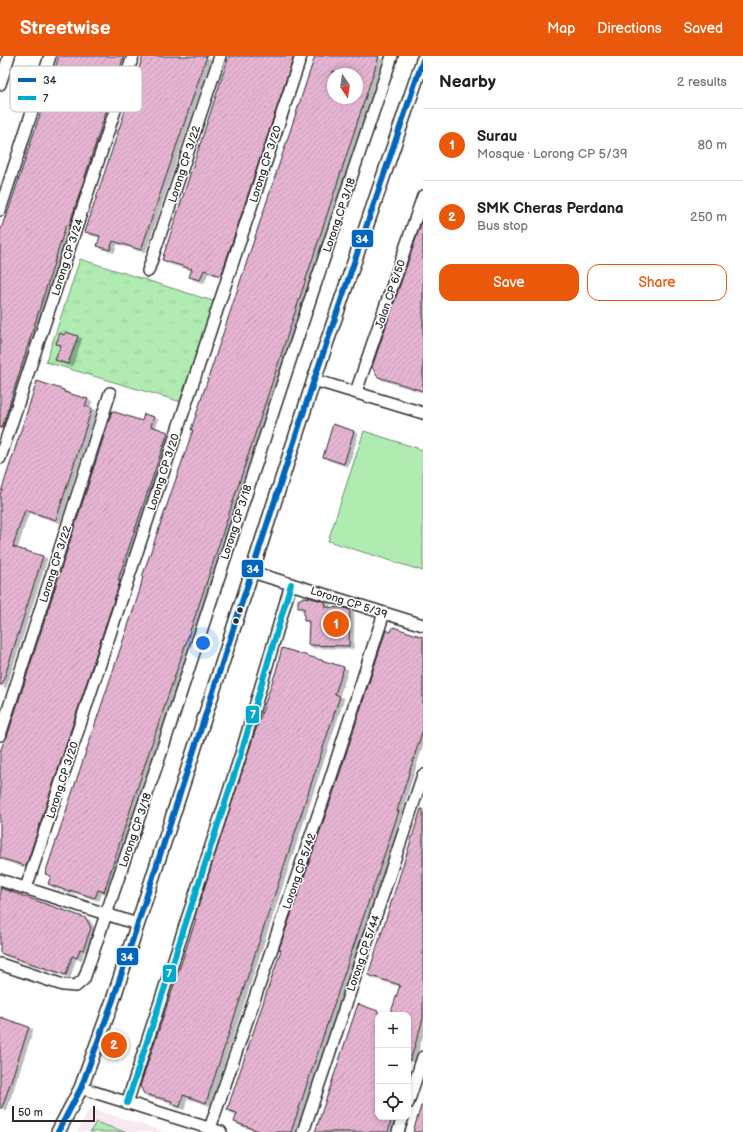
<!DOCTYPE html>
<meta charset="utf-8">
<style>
:root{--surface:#fff;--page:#f2f2f2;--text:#222;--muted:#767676;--line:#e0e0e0;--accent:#ea580c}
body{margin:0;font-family:"Balsamiq Sans",sans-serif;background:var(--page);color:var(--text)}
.controls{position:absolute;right:12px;bottom:12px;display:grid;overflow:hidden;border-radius:8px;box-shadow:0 2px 6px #0003}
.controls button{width:36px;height:36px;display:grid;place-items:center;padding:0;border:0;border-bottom:1px solid var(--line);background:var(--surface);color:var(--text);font:20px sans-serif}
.compass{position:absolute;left:327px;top:12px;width:36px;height:36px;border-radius:50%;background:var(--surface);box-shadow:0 2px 6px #0003;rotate:167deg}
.scale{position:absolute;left:12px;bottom:10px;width:83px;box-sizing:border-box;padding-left:4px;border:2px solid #2b2b2b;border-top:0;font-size:11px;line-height:14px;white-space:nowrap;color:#2b2b2b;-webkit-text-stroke:3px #fff;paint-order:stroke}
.you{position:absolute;left:203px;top:587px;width:14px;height:14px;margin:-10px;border:3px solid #fff;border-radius:50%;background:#1a73e8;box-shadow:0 0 0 6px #1a73e833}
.badge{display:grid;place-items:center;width:26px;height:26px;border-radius:50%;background:var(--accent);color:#fff;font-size:13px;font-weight:700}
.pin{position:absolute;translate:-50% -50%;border:2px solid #fff;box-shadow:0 1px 4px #0006}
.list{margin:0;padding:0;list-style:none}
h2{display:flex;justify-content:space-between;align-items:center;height:52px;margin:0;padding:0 16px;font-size:17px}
h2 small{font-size:13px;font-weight:400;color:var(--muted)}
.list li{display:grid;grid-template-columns:26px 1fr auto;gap:12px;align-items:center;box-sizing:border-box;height:72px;padding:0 16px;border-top:1px solid var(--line)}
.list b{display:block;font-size:15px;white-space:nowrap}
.list p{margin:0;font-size:13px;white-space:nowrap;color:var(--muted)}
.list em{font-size:13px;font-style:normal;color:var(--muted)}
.actions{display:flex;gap:8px;padding:12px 16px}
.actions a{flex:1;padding:9px 0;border:1px solid var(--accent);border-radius:12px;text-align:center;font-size:14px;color:var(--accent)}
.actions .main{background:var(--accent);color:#fff}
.icon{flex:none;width:22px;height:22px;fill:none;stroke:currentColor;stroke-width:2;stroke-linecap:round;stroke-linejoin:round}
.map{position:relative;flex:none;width:423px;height:1076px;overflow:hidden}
header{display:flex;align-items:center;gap:24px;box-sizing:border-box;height:56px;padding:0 20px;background:var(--accent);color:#fff}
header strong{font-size:19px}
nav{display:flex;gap:22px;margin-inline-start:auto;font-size:14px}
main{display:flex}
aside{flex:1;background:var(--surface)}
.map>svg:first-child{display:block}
</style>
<header>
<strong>Streetwise</strong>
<nav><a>Map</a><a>Directions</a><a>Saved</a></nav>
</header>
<main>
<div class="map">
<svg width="423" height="1076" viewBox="0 0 423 1076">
<defs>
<pattern id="grass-tufts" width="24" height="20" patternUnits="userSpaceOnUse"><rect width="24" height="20" fill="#b0ecb2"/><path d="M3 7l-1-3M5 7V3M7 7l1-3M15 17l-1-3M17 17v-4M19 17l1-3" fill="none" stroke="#98cb99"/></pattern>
<pattern id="building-hatch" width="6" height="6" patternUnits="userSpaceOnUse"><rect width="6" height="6" fill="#e6b4d2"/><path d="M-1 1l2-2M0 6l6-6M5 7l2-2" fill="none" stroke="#c59bb4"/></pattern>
<filter id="shadow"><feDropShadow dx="4" dy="2.5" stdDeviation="0" flood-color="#0004"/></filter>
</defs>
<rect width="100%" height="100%" fill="#fff"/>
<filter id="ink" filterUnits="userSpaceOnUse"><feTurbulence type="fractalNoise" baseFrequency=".025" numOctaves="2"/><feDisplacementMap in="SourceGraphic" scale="8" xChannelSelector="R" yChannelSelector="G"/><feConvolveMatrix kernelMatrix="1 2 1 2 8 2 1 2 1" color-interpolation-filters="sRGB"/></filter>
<g filter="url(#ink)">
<!-- built -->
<path fill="#f8e8f2" d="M90 1052 165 1076H77Z"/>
<!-- grass -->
<path fill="url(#grass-tufts)" stroke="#6e8c6e" d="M80 203 219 247 185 347 46 306Z"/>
<!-- garden -->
<g fill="#b0ecb2" stroke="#6e8c6e">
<path d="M364 375 423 394V515L328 485Z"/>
<path d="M96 1066 125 1076H90Z"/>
</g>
<!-- building -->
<g fill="url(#building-hatch)" stroke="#2b2b2b" fill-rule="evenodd" filter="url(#shadow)">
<path d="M59 0H124L69 170 66 169 2 372H0V176L5 161 6 162Z"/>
<path d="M143 0H207L141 194 113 185 110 194 97 190 100 180 85 176Z"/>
<path d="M229 0H294L221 220 204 214 200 224 189 221 192 213 162 204Z"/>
<path d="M315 0H379L205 531 149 696 104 836 98 834 95 842 70 834V836L48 828 51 820 45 818 138 540 143 521H142L193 374H191ZM333 15 341 18H357V42H333Z"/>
<path d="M423 162V335L378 321 372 311Z"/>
<path d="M66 276 78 280 68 308 55 304 61 289 56 288 60 277 64 279Z"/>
<path d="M37 325 64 334V336L88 343 85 350 92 352 56 464 25 454 19 471 13 491 43 500 2 629H0V439Z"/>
<path d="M112 355 142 365 144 358 154 361 151 370 168 376 118 524 120 525 118 532 26 810 0 802V696L4 685 7 681Z"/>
<path d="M333 368 354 375 344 408 323 401Z"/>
<path d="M304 541 311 542 326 546 325 551 344 552 350 554 349 590 308 589 309 565H304V552H298V544Z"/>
<path d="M393 571 423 581V673L397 755H399L291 1076H262L234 1066 237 1057 227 1054 281 894 279 893 335 732 386 574 391 576Z"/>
<path d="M282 592 344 611 335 638 340 640 206 1047 183 1039 180 1051 171 1048 172 1045 144 1038 140 1030 196 863H194L254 679 276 615Z"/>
<path d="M421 753H423V963L410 1005 408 1004V959H390L400 929 368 919Z"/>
<path d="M0 832 86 862 91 872 83 894 80 893 77 902 72 900 66 919 0 897Z"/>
<path d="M358 948 378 955V1061H392L388 1076H315Z"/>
<path d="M0 961 29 971 2 1052H0Z"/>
<path d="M421 1050H423V1076H413Z"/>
</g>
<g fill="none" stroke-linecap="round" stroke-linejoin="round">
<defs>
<g id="minor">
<path d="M0 28 9 0"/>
<path d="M0 154 50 0"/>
<path d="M148 215 220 0"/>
<path d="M314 324 423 357"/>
<path d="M356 336 423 140"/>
<path d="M0 402 133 0"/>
<path d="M252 516 423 569"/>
<path d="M0 679 110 337"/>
<path d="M0 824 137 868"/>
<path d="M26 832 301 0"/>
<path d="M0 908 63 929 76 930 84 923 162 694 308 250 392 0"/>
<path d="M81 1032 221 1076"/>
<path d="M127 1047 240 701 291 528"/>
<path d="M408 1047 423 1001"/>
<path d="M210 1072 328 730 384 557"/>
<path d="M303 1076 423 719"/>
<path d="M398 1076 403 1061"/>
</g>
<path id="tertiary" d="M58 1076 81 1032 113 944 314 324 423 4"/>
</defs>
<!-- minor casing -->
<use href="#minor" stroke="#2b2b2b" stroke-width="14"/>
<!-- tertiary casing -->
<use href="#tertiary" stroke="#2b2b2b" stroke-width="16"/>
<!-- minor -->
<use href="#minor" stroke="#fff" stroke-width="11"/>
<!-- tertiary -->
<use href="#tertiary" stroke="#fff" stroke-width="13"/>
<defs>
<path id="bus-1" d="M58 1076 81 1032 113 944 314 324 423 4"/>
<path id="bus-2" d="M127 1047 240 701 291 528"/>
</defs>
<!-- bus-1 casing -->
<use href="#bus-1" stroke="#fff" stroke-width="9"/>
<!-- bus-2 casing -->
<use href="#bus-2" stroke="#fff" stroke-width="9"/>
<!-- bus-1 -->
<use href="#bus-1" stroke="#0065bd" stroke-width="6"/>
<!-- bus-2 -->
<use href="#bus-2" stroke="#00a9ce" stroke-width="6"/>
</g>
</g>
<!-- markers -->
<g fill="#2b2b2b" stroke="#fff" stroke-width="1.5">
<circle cx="240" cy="554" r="3.5"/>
<circle cx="236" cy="565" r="3.5"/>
</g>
<g text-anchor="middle" stroke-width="3" stroke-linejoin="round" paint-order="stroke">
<!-- street labels -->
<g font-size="11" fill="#2b2b2b" stroke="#fff">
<text transform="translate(184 108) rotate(-72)" y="4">Lorong CP 3/22</text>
<text transform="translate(265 108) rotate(-72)" y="4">Lorong CP 3/20</text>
<text transform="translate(339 159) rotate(-71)" y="4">Lorong CP 3/18</text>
<text transform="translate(67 201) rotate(-72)" y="4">Lorong CP 3/24</text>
<text transform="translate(390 238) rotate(-71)" y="4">Jalan CP 6/50</text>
<text transform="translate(163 416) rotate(-72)" y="4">Lorong CP 3/20</text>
<text transform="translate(236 466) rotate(-72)" y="4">Lorong CP 3/18</text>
<text transform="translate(55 508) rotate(-72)" y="4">Lorong CP 3/22</text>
<text transform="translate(349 546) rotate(18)" y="4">Lorong CP 5/39</text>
<text transform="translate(62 724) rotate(-72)" y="4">Lorong CP 3/20</text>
<text transform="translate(135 774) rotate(-71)" y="4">Lorong CP 3/18</text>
<text transform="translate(299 815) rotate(-71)" y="4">Lorong CP 5/42</text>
<text transform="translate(363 897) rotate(-71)" y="4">Lorong CP 5/44</text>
</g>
</g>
<!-- legend -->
<rect x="10" y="10" width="132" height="46" rx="6" fill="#fff" stroke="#bfbfbf" stroke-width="1"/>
<rect x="18" y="22" width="18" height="4" fill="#0065bd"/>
<rect x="18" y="40" width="18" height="4" fill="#00a9ce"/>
<g font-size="11" fill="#2b2b2b">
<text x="43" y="28">34</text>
<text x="43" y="46">7</text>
</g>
<g stroke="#fff" stroke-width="1.5">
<rect x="351" y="173" width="23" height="19" rx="4" fill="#0065bd"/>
<rect x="241" y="503" width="23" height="19" rx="4" fill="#0065bd"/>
<rect x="245" y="649" width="15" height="19" rx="4" fill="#00a9ce"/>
<rect x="116" y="891" width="23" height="19" rx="4" fill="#0065bd"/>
<rect x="162" y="908" width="15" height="19" rx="4" fill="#00a9ce"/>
</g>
<g font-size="11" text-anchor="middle" font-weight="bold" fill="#fff">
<text x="362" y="187">34</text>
<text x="253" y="517">34</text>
<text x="253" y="662">7</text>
<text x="127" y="905">34</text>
<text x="169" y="921">7</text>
</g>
</svg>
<div class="controls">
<button>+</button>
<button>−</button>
<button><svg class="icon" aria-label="locate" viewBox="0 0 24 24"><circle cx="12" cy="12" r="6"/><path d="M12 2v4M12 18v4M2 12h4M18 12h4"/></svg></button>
</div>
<svg class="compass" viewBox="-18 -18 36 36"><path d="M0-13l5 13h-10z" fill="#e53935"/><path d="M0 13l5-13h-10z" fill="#767676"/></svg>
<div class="scale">50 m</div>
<div class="you"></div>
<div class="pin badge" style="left:336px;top:568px">1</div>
<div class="pin badge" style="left:114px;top:989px">2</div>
</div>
<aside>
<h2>Nearby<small>2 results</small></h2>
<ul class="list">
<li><span class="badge">1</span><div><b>Surau</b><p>Mosque · Lorong CP 5/39</p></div><em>80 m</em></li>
<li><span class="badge">2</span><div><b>SMK Cheras Perdana</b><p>Bus stop</p></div><em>250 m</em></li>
</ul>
<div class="actions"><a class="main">Save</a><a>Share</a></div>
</aside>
</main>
